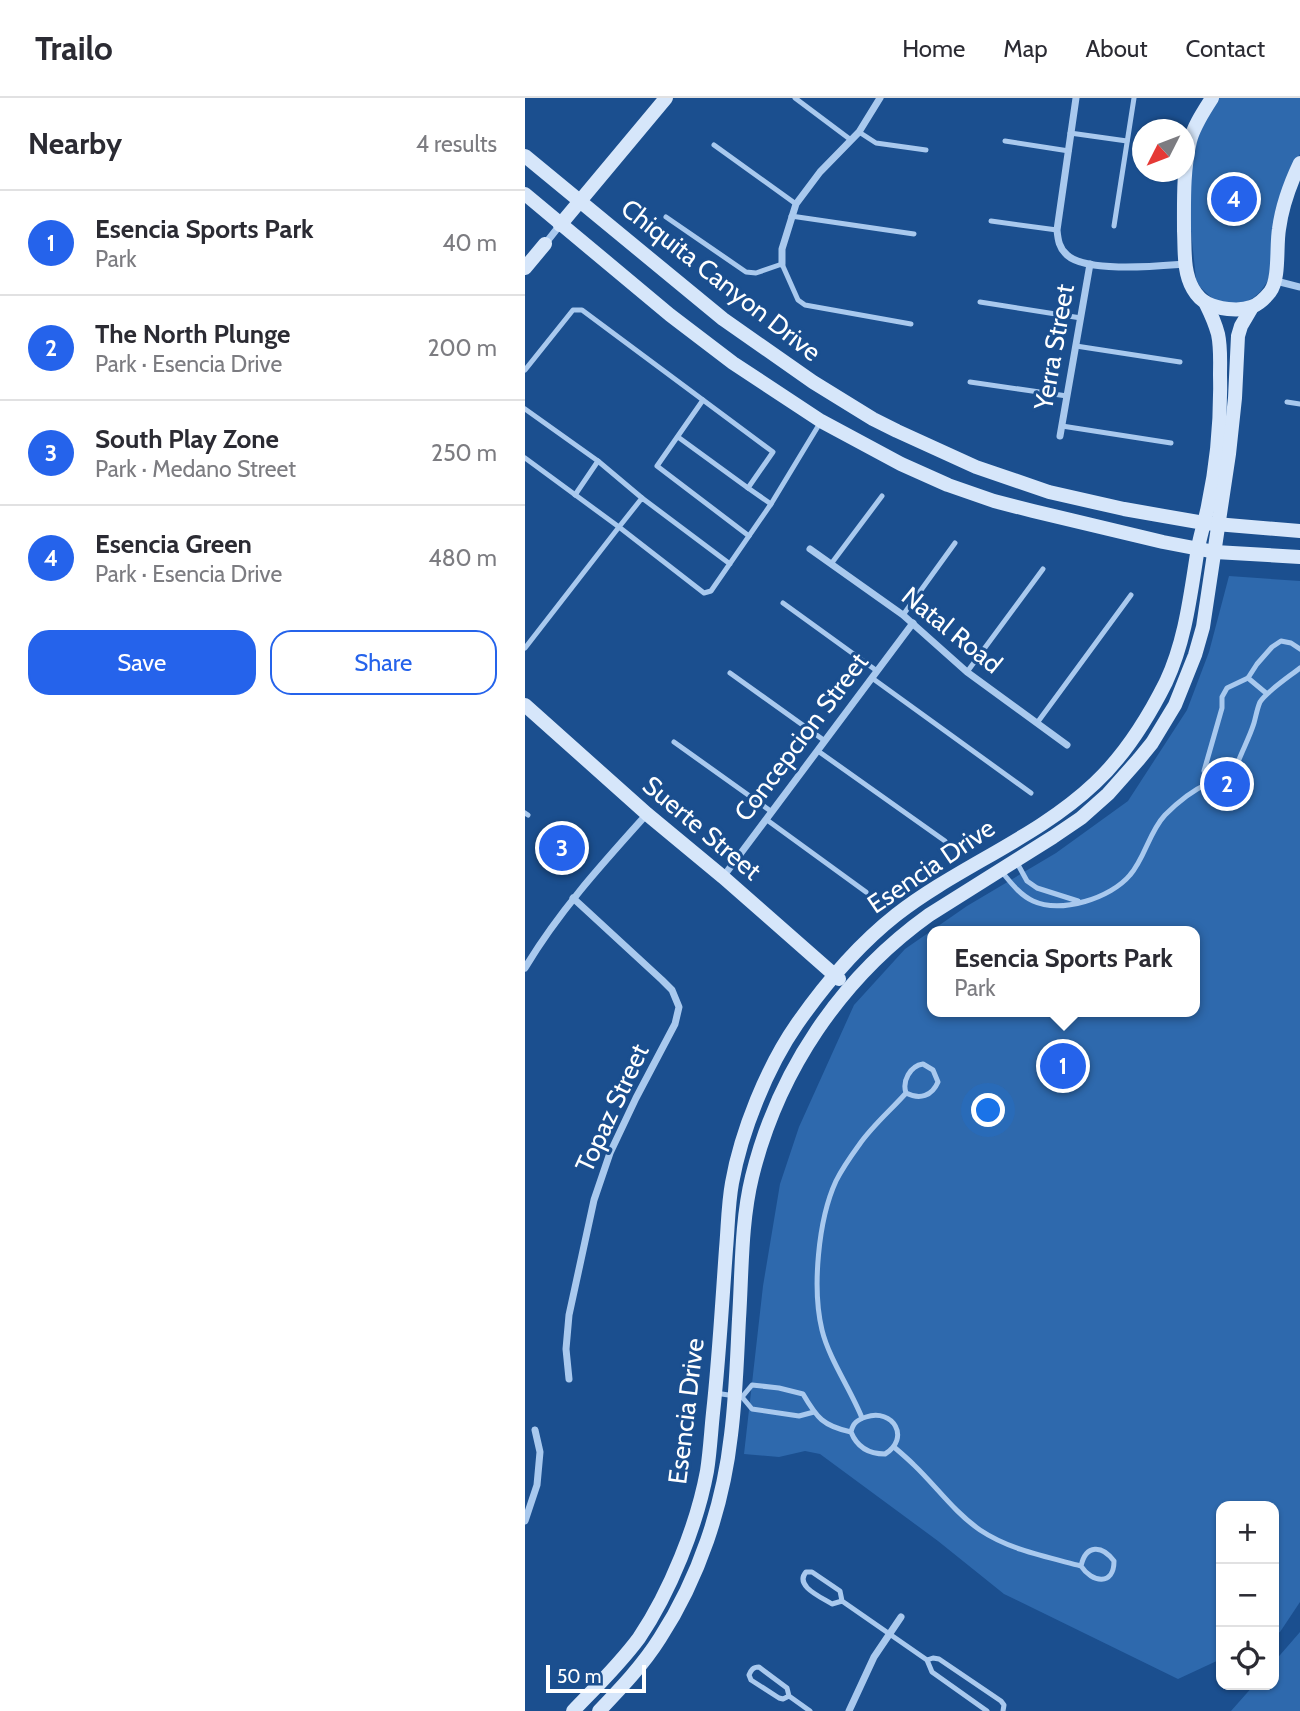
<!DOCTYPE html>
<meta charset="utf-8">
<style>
:root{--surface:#fff;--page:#f7f7f7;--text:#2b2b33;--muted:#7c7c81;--line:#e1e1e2;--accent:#2563eb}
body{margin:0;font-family:Cabin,sans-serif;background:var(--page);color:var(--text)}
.controls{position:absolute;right:21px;bottom:21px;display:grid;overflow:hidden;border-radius:14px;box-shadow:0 2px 5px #0004}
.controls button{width:63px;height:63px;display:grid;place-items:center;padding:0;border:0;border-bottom:2px solid var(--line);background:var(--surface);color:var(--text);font:35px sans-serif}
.compass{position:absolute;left:607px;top:21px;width:63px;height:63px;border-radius:50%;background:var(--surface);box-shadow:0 2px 5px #0004;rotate:228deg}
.scale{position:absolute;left:21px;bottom:18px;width:100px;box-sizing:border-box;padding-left:7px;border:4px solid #fff;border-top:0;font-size:19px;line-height:24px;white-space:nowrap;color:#fff;-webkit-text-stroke:5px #1b4f8f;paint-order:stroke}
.you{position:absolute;left:464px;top:1013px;width:24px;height:24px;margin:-18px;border:5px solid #fff;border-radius:50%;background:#1a73e8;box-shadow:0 0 0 10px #1a73e833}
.badge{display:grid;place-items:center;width:46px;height:46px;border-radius:50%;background:var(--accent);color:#fff;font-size:23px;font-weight:700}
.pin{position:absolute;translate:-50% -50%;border:4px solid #fff;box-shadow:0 2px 7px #0006}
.popup{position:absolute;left:402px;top:828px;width:273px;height:91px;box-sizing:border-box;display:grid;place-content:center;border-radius:14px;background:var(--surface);filter:drop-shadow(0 2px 5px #0005);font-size:23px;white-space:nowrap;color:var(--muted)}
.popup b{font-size:26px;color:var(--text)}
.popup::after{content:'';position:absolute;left:50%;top:100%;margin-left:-14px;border:14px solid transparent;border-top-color:var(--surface)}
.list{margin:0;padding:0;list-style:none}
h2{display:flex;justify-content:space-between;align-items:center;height:91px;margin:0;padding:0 28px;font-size:30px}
h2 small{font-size:23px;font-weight:400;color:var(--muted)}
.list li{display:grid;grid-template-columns:46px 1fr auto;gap:21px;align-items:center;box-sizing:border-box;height:105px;padding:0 28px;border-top:2px solid var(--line)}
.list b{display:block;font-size:26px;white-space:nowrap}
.list p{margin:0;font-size:23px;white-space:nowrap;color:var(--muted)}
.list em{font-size:23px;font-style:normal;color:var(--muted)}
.actions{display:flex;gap:14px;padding:21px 28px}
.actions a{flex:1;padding:16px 0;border:2px solid var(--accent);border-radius:21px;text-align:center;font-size:24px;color:var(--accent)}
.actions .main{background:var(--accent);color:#fff}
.icon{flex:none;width:38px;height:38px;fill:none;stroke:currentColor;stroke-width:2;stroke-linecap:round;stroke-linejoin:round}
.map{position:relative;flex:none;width:775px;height:1613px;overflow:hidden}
header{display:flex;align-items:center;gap:42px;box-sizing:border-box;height:98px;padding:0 35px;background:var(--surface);border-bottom:2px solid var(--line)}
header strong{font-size:33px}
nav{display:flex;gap:38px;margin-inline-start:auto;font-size:24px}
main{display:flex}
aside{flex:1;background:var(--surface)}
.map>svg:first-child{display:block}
</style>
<header>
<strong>Trailo</strong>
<nav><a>Home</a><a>Map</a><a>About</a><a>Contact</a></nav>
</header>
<main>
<aside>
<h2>Nearby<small>4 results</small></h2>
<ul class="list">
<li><span class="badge">1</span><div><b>Esencia Sports Park</b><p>Park</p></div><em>40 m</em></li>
<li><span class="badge">2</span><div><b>The North Plunge</b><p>Park · Esencia Drive</p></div><em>200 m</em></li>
<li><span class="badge">3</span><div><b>South Play Zone</b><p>Park · Medano Street</p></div><em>250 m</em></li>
<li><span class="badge">4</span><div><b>Esencia Green</b><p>Park · Esencia Drive</p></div><em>480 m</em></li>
</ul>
<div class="actions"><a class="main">Save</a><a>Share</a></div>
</aside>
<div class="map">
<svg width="775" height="1613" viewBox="0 0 775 1613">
<rect width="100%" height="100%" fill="#1b4f8f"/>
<!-- green -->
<g fill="#2e69ad" fill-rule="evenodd">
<path d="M693 0H775V56L763 80 746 174 742 184 735 194 728 200 720 204 705 206 688 201 675 189 671 181 663 104 664 84 672 43 679 25Z"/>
<path d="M704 478 775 483V1504L755 1534 749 1537V1408H696V1561L653 1581 479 1496 413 1443 295 1356 280 1353 254 1359 219 1356 238 1188 255 1086 274 1029 329 907 380 851 442 808 531 755 603 703 662 612 684 554ZM407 833H669V914H407Z"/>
<path d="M775 1534V1613H706L729 1587H749V1564Z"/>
</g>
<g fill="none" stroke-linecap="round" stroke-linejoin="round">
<!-- lane -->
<g stroke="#a9c9ee" stroke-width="5">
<path d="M270 0 326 42"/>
<path d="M334 34 351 45 401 52"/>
<path d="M545 35 602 43"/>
<path d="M480 43 544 53"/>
<path d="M189 47 271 106"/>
<path d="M266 118 389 136"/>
<path d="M141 119 221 174 231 175 257 166 273 202 280 207 386 226"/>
<path d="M466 123 532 132"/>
<path d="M589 128 609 0"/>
<path d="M455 204 556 220"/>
<path d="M551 248 655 264"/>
<path d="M0 272 48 212H57L248 354 223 390 246 406 295 325"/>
<path d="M445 284 542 298"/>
<path d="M178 302 132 368 224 438"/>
<path d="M762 304 775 306"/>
<path d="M0 311 73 363 117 400"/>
<path d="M537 328 646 345"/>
<path d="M153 339 223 390"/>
<path d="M0 360 94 429 0 550"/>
<path d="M50 397 73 363"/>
<path d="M205 466 117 400 94 429 179 495 186 493 246 406"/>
<path d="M306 466 357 398"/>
<path d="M258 505 352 573"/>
<path d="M378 517 430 445"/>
<path d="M442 574 518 471"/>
<path d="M205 575 300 643"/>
<path d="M347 580 506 695"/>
<path d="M723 580 741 595"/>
<path d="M512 625 606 497"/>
<path d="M149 644 247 714"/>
<path d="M293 653 420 743"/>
<path d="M684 684 679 673 697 610V599L702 590 723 580 732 566 747 549 756 543 766 545 775 551"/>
<path d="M0 715 3 717"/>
<path d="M242 722 341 794"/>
<path d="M491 763 502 783 512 790 553 803"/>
<path d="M477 774C486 785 495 797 508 803 536 816 586 800 605 777 620 760 624 734 640 717 652 705 666 693 682 686 691 682 698 686 706 678 709 675 711 668 713 664 718 651 725 638 729 625 731 618 732 611 735 604 741 594 765 578 775 570"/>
<path d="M190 1295 217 1299 227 1311 274 1318 289 1314"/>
<path d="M217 1299 227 1287 254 1290 278 1296C292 1320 298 1328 326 1334 332 1349 344 1356 360 1356 386 1340 368 1310 341 1319 332 1322 328 1325 326 1334"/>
<path d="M337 1320C326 1292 304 1261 297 1232 287 1191 293 1122 311 1083 317 1071 326 1058 334 1047 347 1028 366 1012 381 995 395 1002 407 998 413 984L408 972 398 966C385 968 377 983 381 995"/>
<path d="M369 1349C376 1355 383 1361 389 1367 411 1388 429 1414 455 1432 485 1452 522 1459 556 1468 567 1485 589 1488 589 1463 577 1447 561 1446 556 1468"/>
<path d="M317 1503 307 1506C296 1499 269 1488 281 1474H287L315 1493 317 1503 402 1562 407 1574 462 1613"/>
<path d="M402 1562 408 1560 414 1561 476 1603 479 1607 478 1613"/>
<path d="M264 1598 258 1601 254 1600 226 1582 224 1577C226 1572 228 1569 234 1569L262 1590 264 1598 285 1613"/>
</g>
<!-- street -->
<g stroke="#a9c9ee" stroke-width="7">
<path d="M551 0 532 132C533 142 534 150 542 157 562 175 633 168 660 166"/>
<path d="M20 146 35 127"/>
<path d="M257 166V151L271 106 295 74 334 34 355 0"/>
<path d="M751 183 775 189"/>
<path d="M535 338 565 166"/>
<path d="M285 451 378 517 442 574 542 647"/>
<path d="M198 779 388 525"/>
<path d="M0 870C34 813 78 765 122 716"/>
<path d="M44 1281 41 1251 44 1217 69 1102 85 1055 111 1000 150 926 154 909 147 892 137 882 48 800"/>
<path d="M0 1423 12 1387 15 1354 10 1332"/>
<path d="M324 1613 349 1559 376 1519"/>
</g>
<!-- secondary -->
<g stroke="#d6e6fa" stroke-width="14">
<path d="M687 0C679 13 669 27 665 43 658 73 659 102 659 133 660 152 658 174 668 191 676 205 687 209 703 211 722 213 733 209 745 194 755 181 751 148 754 131 757 108 765 86 775 65"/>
<path d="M0 58 198 221 288 284 348 321 372 333 451 369 524 394 599 411 679 425 775 433"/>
<path d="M0 96 145 217 208 265 296 323 376 366 423 387 469 403 508 413 638 444 690 454 775 459"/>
<path d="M35 127 141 0"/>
<path d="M0 170 20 146"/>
<path d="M0 607 122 716 198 779 314 881"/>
<path d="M48 1613C71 1589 94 1567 114 1540 145 1494 172 1427 182 1373 185 1354 186 1334 188 1315 194 1261 197 1206 201 1151 203 1129 203 1107 207 1085 216 1034 242 969 272 926 300 886 333 847 371 817 434 768 512 740 570 685 600 657 623 620 641 584 660 543 665 500 672 456 674 440 680 424 683 408 692 366 696 321 695 277 695 264 696 250 693 236 690 225 686 216 681 206"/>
<path d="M74 1613C96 1590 118 1567 135 1540 174 1480 198 1408 206 1337 211 1298 212 1259 214 1221 217 1174 216 1124 227 1079 253 973 316 880 404 817L528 739 556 720 583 696 614 661 627 645 650 607 670 557 678 529 704 356 710 300 713 238 716 228 726 211"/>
</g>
</g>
<g text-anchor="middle" stroke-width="6" stroke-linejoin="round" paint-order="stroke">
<!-- street labels -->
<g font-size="26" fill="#fff" stroke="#1b4f8f">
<text transform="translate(196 182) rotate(38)" y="9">Chiquita Canyon Drive</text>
<text transform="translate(529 249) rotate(-80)" y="9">Yerra Street</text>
<text transform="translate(427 532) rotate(39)" y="9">Natal Road</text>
<text transform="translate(276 639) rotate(-53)" y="9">Concepcion Street</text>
<text transform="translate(177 730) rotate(40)" y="9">Suerte Street</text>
<text transform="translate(406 768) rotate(-34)" y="9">Esencia Drive</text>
<text transform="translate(87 1010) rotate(-65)" y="9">Topaz Street</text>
<text transform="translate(161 1313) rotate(-83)" y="9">Esencia Drive</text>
</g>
</g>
</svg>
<div class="controls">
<button>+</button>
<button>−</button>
<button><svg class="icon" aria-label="locate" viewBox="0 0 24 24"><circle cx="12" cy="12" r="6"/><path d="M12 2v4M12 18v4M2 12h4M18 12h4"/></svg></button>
</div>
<svg class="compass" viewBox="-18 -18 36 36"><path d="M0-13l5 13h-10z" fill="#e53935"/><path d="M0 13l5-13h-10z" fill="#7c7c81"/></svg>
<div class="scale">50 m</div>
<div class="you"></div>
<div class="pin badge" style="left:538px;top:968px">1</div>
<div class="popup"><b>Esencia Sports Park</b>Park</div>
<div class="pin badge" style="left:702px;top:686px">2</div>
<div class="pin badge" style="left:37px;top:750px">3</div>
<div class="pin badge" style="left:709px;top:101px">4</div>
</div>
</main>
